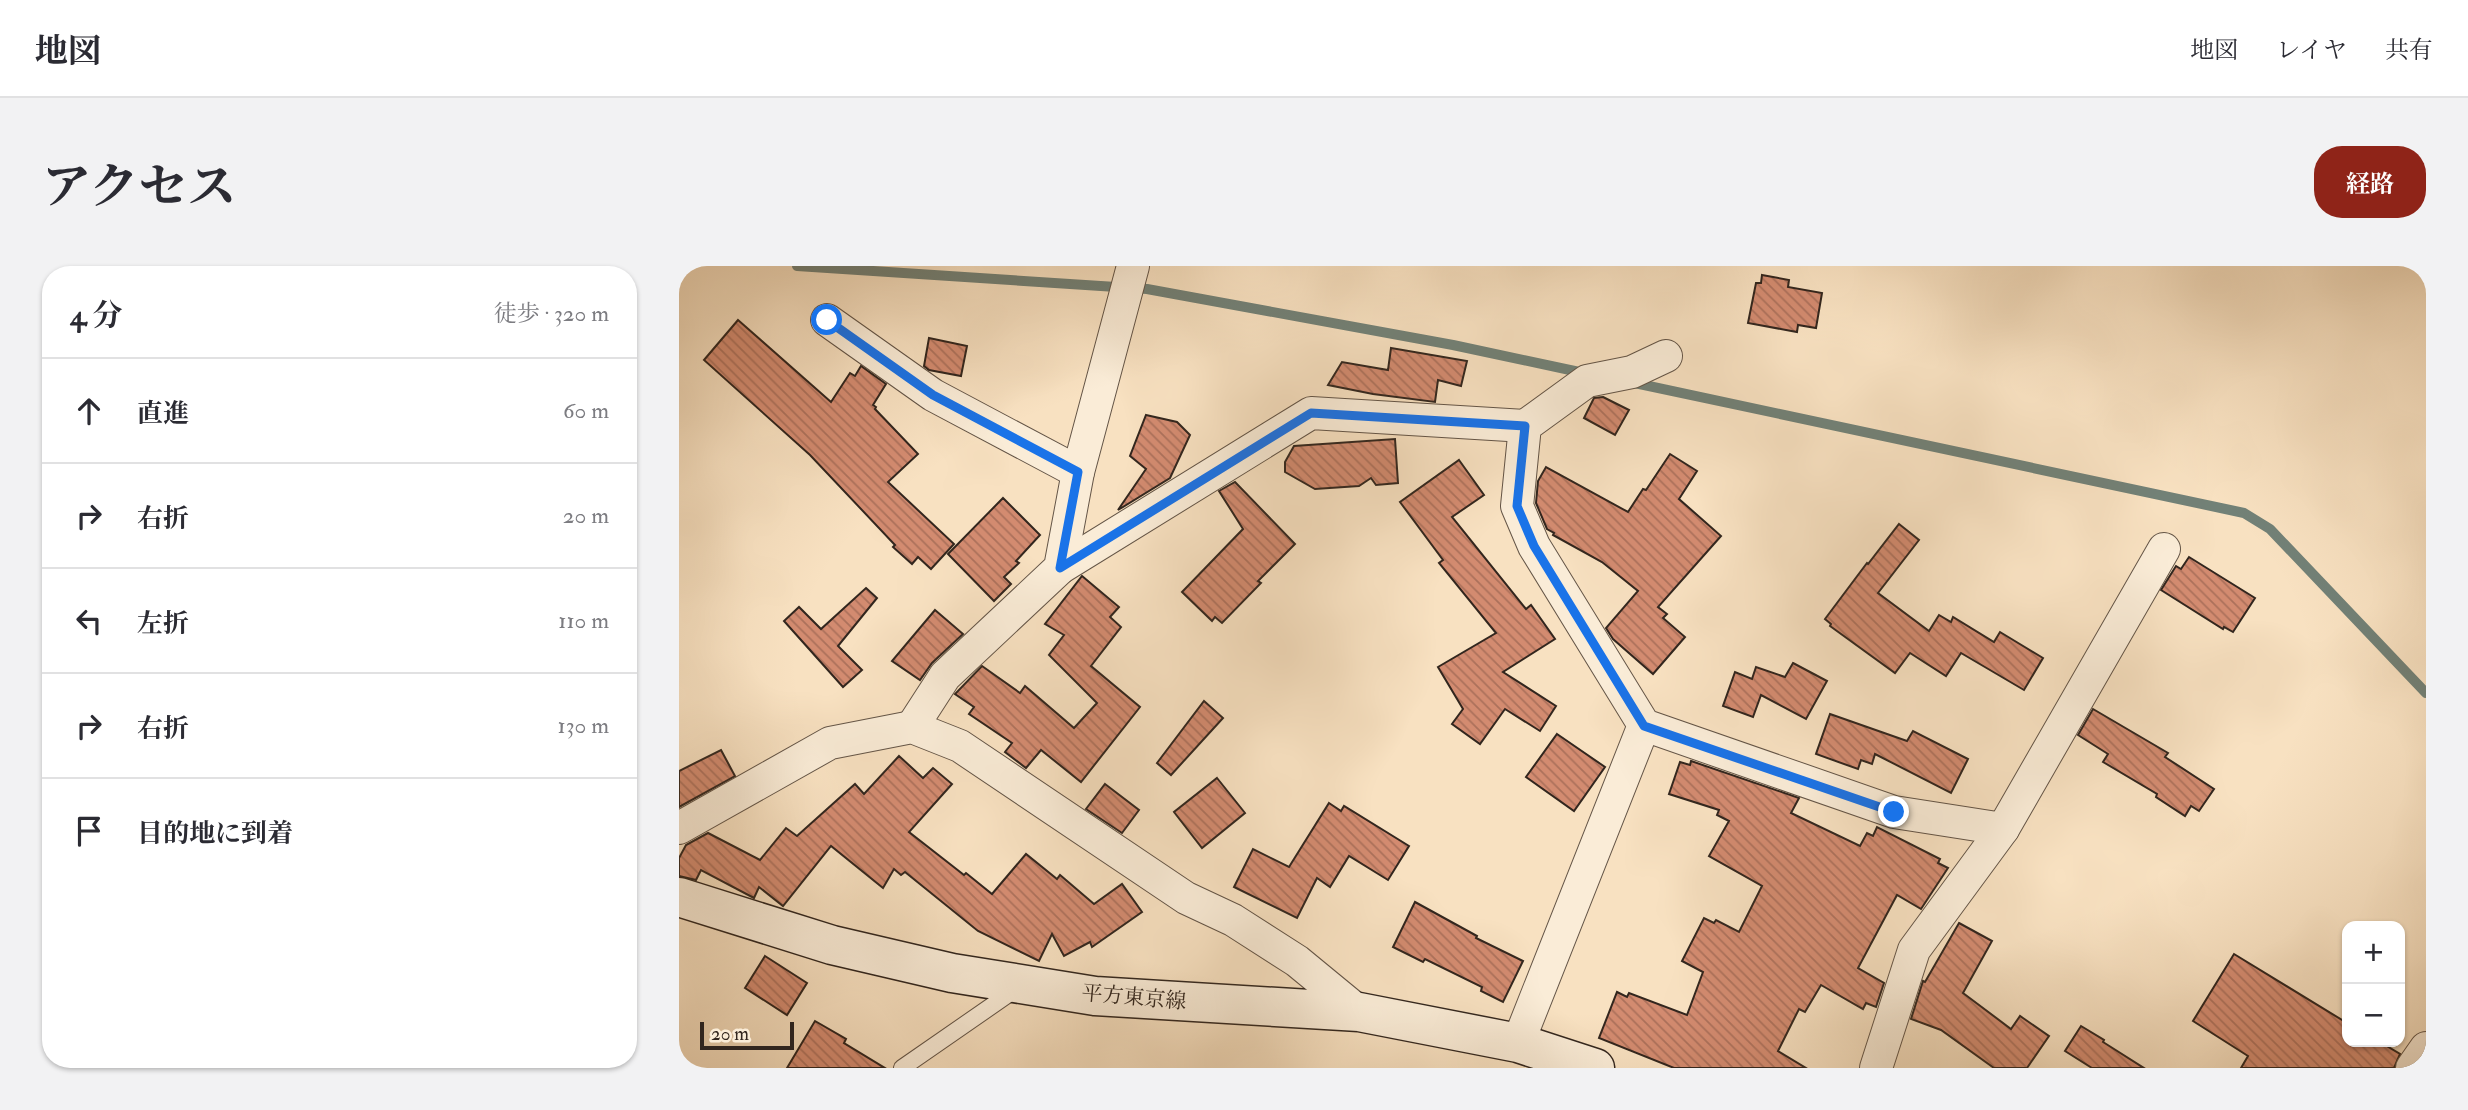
<!DOCTYPE html>
<html lang="ja">
<meta charset="utf-8">
<style>
:root{--surface:#fff;--page:#f2f2f3;--text:#2b2b33;--muted:#7c7c81;--line:#e1e1e2;--accent:#8f2418}
body{margin:0;font-family:"IM FELL Double Pica","Noto Serif JP",serif;background:var(--page);color:var(--text)}
.controls{position:absolute;right:21px;bottom:21px;display:grid;overflow:hidden;border-radius:14px;box-shadow:0 2px 5px #0004}
.controls button{width:63px;height:63px;display:grid;place-items:center;padding:0;border:0;border-bottom:2px solid var(--line);background:var(--surface);color:var(--text);font:35px sans-serif}
.scale{position:absolute;left:21px;bottom:18px;width:94px;box-sizing:border-box;padding-left:7px;border:4px solid #32261e;border-top:0;font-size:19px;line-height:24px;white-space:nowrap;color:#32261e;-webkit-text-stroke:5px #faecd7;paint-order:stroke}
.stop{position:absolute;width:21px;height:21px;margin:-16px;border:5px solid #1a73e8;border-radius:50%;background:#fff}
.stop.end{background:#1a73e8;border-color:#fff;box-shadow:0 2px 7px #0008}
.list{margin:0;padding:0;list-style:none}
h2{display:flex;justify-content:space-between;align-items:center;height:91px;margin:0;padding:0 28px;font-size:30px}
h2 small{font-size:23px;font-weight:400;color:var(--muted)}
.list li{display:grid;grid-template-columns:46px 1fr auto;gap:21px;align-items:center;box-sizing:border-box;height:105px;padding:0 28px;border-top:2px solid var(--line)}
.list b{display:block;font-size:26px;white-space:nowrap}
.list em{font-size:23px;font-style:normal;color:var(--muted)}
.icon{flex:none;width:38px;height:38px;fill:none;stroke:currentColor;stroke-width:2;stroke-linecap:round;stroke-linejoin:round}
.map{position:relative;flex:none;width:1747px;height:802px;overflow:hidden;border-radius:28px}
header{display:flex;align-items:center;gap:42px;box-sizing:border-box;height:98px;padding:0 35px;background:var(--surface);border-bottom:2px solid var(--line)}
header strong{font-size:33px}
nav{display:flex;gap:38px;margin-inline-start:auto;font-size:24px}
.intro{display:flex;align-items:center;justify-content:space-between;box-sizing:border-box;height:168px;padding:0 42px}
h1{margin:0;font-size:49px}
.button{padding:18px 32px;border-radius:28px;background:var(--accent);color:#fff;font-size:24px;font-weight:700}
main{display:flex;gap:42px;padding:0 42px}
aside{flex:1;background:var(--surface);border-radius:28px;box-shadow:0 2px 5px #0004}
.map>svg:first-child{display:block}
</style>
<header>
<strong>地図</strong>
<nav><a>地図</a><a>レイヤ</a><a>共有</a></nav>
</header>
<div class="intro"><h1>アクセス</h1><a class="button">経路</a></div>
<main>
<aside>
<h2>4 分<small>徒歩 · 320 m</small></h2>
<ul class="list">
<li><svg class="icon" aria-label="ahead" viewBox="0 0 24 24"><path d="M12 20V5M6 11l6-6 6 6"/></svg><div><b>直進</b></div><em>60 m</em></li>
<li><svg class="icon" aria-label="right" viewBox="0 0 24 24"><path d="M7 20v-9h11M14 6l5 5-5 5"/></svg><div><b>右折</b></div><em>20 m</em></li>
<li><svg class="icon" aria-label="left" viewBox="0 0 24 24"><path d="M17 20v-9H6M10 6l-5 5 5 5"/></svg><div><b>左折</b></div><em>110 m</em></li>
<li><svg class="icon" aria-label="right" viewBox="0 0 24 24"><path d="M7 20v-9h11M14 6l5 5-5 5"/></svg><div><b>右折</b></div><em>130 m</em></li>
<li><svg class="icon" aria-label="arrive" viewBox="0 0 24 24"><path d="M6 21V4h12l-3 4 3 4H6"/></svg><div><b>目的地に到着</b></div></li>
</ul>
</aside>
<div class="map">
<svg width="1747" height="802" viewBox="0 0 1747 802">
<defs>
<pattern id="building-back-hatch" width="6" height="6" patternUnits="userSpaceOnUse" patternTransform="scale(1.75)"><rect width="6" height="6" fill="#d38b70"/><path d="M-1 5l2 2M0 0l6 6M5-1l2 2" fill="none" stroke="#ac715b"/></pattern>
</defs>
<rect width="100%" height="100%" fill="#f8e1c1"/>
<filter id="stains"><feTurbulence type="fractalNoise" baseFrequency=".00286" numOctaves="4"/><feColorMatrix values="0 0 0 0 .2 0 0 0 0 .09 0 0 0 0 .02 0 0 0 .5 -.17"/></filter>
<radialGradient id="worn" r=".72"><stop offset=".6" stop-color="#630" stop-opacity="0"/><stop offset="1" stop-color="#630" stop-opacity=".3"/></radialGradient>
<g fill="none" stroke-linecap="round" stroke-linejoin="round">
<!-- stream -->
<g stroke="#728177" stroke-width="10">
<path d="M118 0 468 23 774 79 905 107"/>
<path d="M951 116 1565 247 1591 263 1747 427"/>
</g>
</g>
<!-- building -->
<g fill="url(#building-back-hatch)" stroke="#32261e" stroke-width="2">
<path d="M1083 9 1110 14 1109 21 1143 27 1137 62 1119 59 1118 66 1069 57 1077 17H1082Z"/>
<path d="M59 54 152 136 171 107 176 110 182 100 207 118 194 139 197 141 196 143 239 188 209 216 275 278 252 303 239 291 233 298 214 281 216 279 131 189 25 94Z"/>
<path d="M250 72 288 80 282 110 250 104 245 100Z"/>
<path d="M712 82 788 95 782 120 759 114 756 136 694 128 649 119 663 96 709 104Z"/>
<path d="M924 131 950 144 936 169 905 152 915 132Z"/>
<path d="M467 149 498 156 511 169 491 212 439 244 467 203 451 190Z"/>
<path d="M716 173 719 217 697 219 692 212 680 220 636 223 606 206V196L615 180Z"/>
<path d="M991 188 1018 205 1000 233 1042 270 979 341 988 348 984 352 1006 371 974 408 934 373 927 362 959 325 923 296 874 269 875 267 868 263 857 237 859 215 867 201 949 246 964 223 967 224Z"/>
<path d="M780 194 805 229 773 251 847 343 852 339 876 373 824 406 877 440 861 465 826 443 801 478 773 458 784 443 759 401 817 367 760 297 764 294 721 236Z"/>
<path d="M556 216 616 278 579 315 582 317 543 357 536 351 533 355 503 326 564 263 540 225Z"/>
<path d="M324 232 361 269 337 295 340 297 325 311 332 318 315 335 269 288Z"/>
<path d="M1220 258 1240 274 1199 327 1250 365 1260 349 1272 356 1274 351 1315 376 1321 366 1364 392 1345 424 1282 387 1267 410 1231 387 1216 407 1151 360 1152 358 1146 353 1188 297 1189 298Z"/>
<path d="M1510 291 1576 332 1554 366 1545 361 1544 363 1482 324 1497 300 1502 303Z"/>
<path d="M403 310 440 341 431 351 442 361 412 400 461 441 402 516 362 484 347 502 326 486 333 477 290 448 295 441 276 428 303 400 341 427 346 420 395 462 418 437 370 389 385 369 366 358Z"/>
<path d="M187 322 198 332 159 380 183 404 164 421 105 355 120 341 142 363Z"/>
<path d="M256 344 284 368 253 397 241 414 213 395Z"/>
<path d="M1114 397 1148 415 1127 453 1082 429 1074 451 1044 440 1056 406 1073 413 1077 401 1106 411Z"/>
<path d="M525 435 544 452 492 509 478 497Z"/>
<path d="M1414 443 1489 487 1486 491 1535 523 1520 545 1512 540 1506 550 1477 531 1478 528 1424 496 1429 488 1399 469Z"/>
<path d="M1151 448 1228 475 1234 465 1289 493 1272 527 1196 488 1193 498 1182 494 1179 503 1137 488Z"/>
<path d="M878 468 926 501 895 545 847 511Z"/>
<path d="M42 484 56 510 0 541V505Z"/>
<path d="M220 490 244 512 254 502 273 518 230 566 285 609 287 607 313 628 347 588 378 613 381 609 415 638 443 618 463 646 413 681 411 676 385 690 373 668 360 695 299 665 226 606 222 609 215 603 204 622 152 580 104 640 80 621 75 632 22 604 17 614 0 610V592L7 579 29 567 81 594 107 562 118 570 176 518 185 528Z"/>
<path d="M1012 495 1120 532 1112 547 1181 580 1188 567 1194 570 1198 561 1261 593 1259 597 1269 602 1242 643 1218 629 1179 702 1205 717 1197 741 1187 737 1184 743 1142 719 1126 746 1120 743 1099 785 1127 802H995L920 772 938 726 948 731 950 727 1008 749 1024 706 1003 695 1025 652 1035 657 1037 654 1060 666 1083 620 1030 590 1050 555 1038 549 1040 544 990 528 1001 496 1011 499Z"/>
<path d="M538 512 566 547 523 582 495 546Z"/>
<path d="M426 518 460 544 443 567 407 543Z"/>
<path d="M650 537 662 545 665 540 730 580 709 614 670 590 651 621 638 612 618 652 555 621 574 583 610 601Z"/>
<path d="M736 636 798 670 797 672 844 695 824 736 802 725 803 721 746 693 744 696 714 681Z"/>
<path d="M1280 657 1313 675 1284 727 1332 763 1341 750 1370 770 1348 802H1315L1262 764 1232 753 1244 715 1246 716Z"/>
<path d="M1555 688 1668 757V776H1701L1721 788 1715 802H1562L1569 790 1514 755Z"/>
<path d="M86 690 128 717 108 749 66 722Z"/>
<path d="M136 755 167 773 165 777 206 802H108Z"/>
<path d="M1402 760 1425 774 1424 776 1465 802H1413L1386 785Z"/>
</g>
<g fill="none" stroke-linecap="round" stroke-linejoin="round">
<defs>
<path id="service" d="M223 802 337 723"/>
<g id="minor">
<path d="M148 54 254 129 399 206"/>
<path d="M987 90 953 106 908 115 846 160 838 240 855 280 965 459 1215 546 1324 563"/>
<path d="M381 302 632 147 846 160"/>
<path d="M233 461 266 410 381 302 399 206 454 0"/>
<path d="M0 562 151 477 233 461 281 480 507 632 554 654 618 695 680 746"/>
<path d="M839 777 965 459"/>
<path d="M1197 802 1235 684 1324 563 1485 283"/>
<path d="M1733 802 1747 782"/>
</g>
<path id="secondary" d="M0 631 153 679 273 707 416 730 680 746 839 777 916 802"/>
</defs>
<!-- service casing -->
<use href="#service" stroke="#645547" stroke-width="18"/>
<!-- minor casing -->
<use href="#minor" stroke="#645547" stroke-width="34"/>
<!-- secondary casing -->
<use href="#secondary" stroke="#32261e" stroke-width="41"/>
<!-- service -->
<use href="#service" stroke="#faecd7" stroke-width="16"/>
<!-- minor -->
<use href="#minor" stroke="#faecd7" stroke-width="32"/>
<!-- secondary -->
<use href="#secondary" stroke="#faecd7" stroke-width="38"/>
</g>
<g fill="none" stroke-linecap="round" stroke-linejoin="round">
<!-- route -->
<path stroke="#1a73e8" stroke-width="9" d="M148 54 254 129 399 206 381 302 632 147 846 160 838 240 855 280 965 460 1215 546"/>
</g>
<g text-anchor="middle" stroke-width="6" stroke-linejoin="round" paint-order="stroke">
<!-- street labels -->
<g font-size="21" fill="#32261e" stroke="#faecd7">
<text transform="translate(455 731) rotate(5)" y="7">平方東京線</text>
</g>
</g>
<rect width="100%" height="100%" filter="url(#stains)"/>
<rect width="100%" height="100%" fill="url(#worn)"/>
</svg>
<div class="controls">
<button>+</button>
<button>−</button>
</div>
<div class="scale">20 m</div>
<div class="stop" style="left:148px;top:54px"></div>
<div class="stop end" style="left:1215px;top:546px"></div>
</div>
</main>
